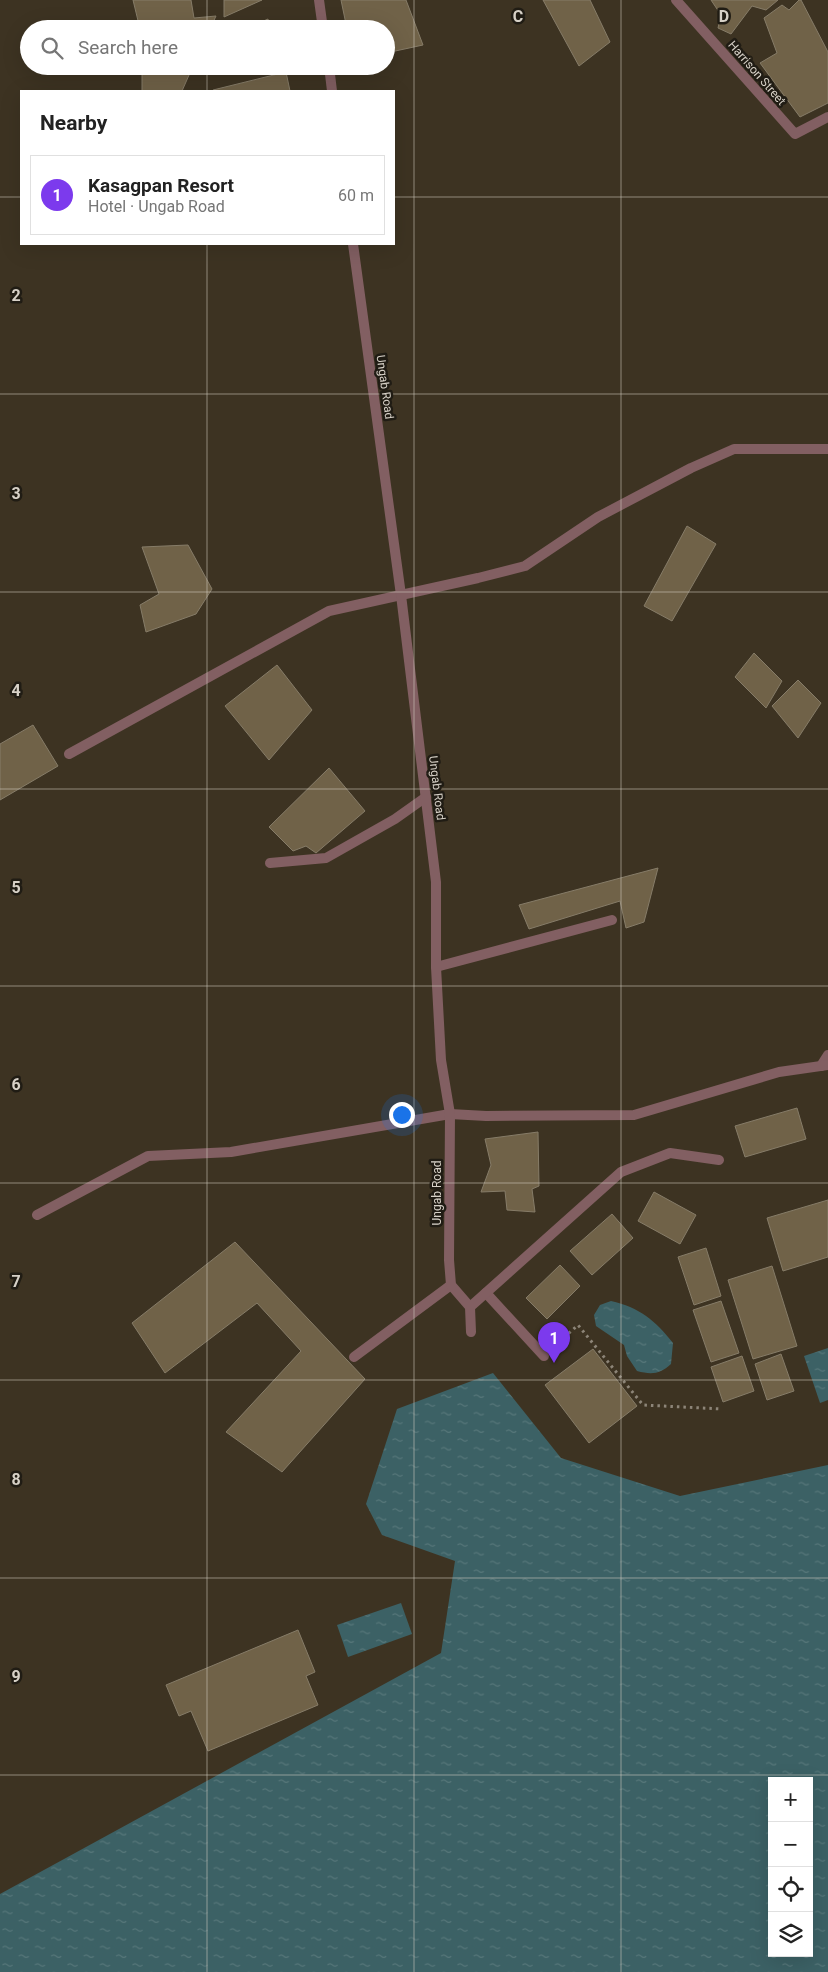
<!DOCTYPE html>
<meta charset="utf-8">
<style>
:root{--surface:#fff;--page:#f6f6f6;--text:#222;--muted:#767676;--line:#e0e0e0;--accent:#7c3aed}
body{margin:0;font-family:Roboto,sans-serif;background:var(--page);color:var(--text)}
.controls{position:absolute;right:15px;bottom:15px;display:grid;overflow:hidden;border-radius:0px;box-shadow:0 5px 20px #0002}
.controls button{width:45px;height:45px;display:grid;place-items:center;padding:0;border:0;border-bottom:1px solid var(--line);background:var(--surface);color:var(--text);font:25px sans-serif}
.you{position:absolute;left:401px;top:1114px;width:18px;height:18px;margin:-12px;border:4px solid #fff;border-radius:50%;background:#1a73e8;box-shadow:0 0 0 8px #1a73e833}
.badge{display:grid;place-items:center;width:32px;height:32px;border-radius:50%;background:var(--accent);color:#fff;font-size:16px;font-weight:700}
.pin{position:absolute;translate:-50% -41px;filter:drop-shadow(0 1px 2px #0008)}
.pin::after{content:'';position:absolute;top:26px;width:18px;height:15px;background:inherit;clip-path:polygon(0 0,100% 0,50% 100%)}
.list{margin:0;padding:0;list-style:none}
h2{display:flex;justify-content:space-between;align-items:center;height:65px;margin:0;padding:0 20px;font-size:21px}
h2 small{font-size:16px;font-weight:400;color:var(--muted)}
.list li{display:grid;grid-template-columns:32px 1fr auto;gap:15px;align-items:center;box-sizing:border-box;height:80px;margin:0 10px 10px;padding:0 10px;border:1px solid var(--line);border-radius:0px}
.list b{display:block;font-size:19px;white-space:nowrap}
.list p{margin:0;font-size:16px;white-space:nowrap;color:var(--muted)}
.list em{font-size:16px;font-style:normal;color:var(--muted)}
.icon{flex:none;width:28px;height:28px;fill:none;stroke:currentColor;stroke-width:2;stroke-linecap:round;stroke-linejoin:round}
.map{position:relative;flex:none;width:828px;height:1972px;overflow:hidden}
.search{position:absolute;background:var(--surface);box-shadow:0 5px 20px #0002;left:20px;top:20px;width:375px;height:55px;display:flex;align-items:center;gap:12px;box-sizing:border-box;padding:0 18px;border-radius:28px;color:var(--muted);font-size:19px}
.panel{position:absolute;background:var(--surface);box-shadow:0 5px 20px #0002;left:20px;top:90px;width:375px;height:155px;border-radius:0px}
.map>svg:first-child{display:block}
</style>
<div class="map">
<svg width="828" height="1972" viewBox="0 0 828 1972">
<defs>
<pattern id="water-ripples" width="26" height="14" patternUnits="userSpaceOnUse" patternTransform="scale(1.25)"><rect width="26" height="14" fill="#3c6165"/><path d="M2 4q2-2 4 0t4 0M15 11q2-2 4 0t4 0" fill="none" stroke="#57777a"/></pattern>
</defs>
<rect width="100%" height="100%" fill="#3d3322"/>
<!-- water -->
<g fill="url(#water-ripples)" fill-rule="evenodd">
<path d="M611 1301C639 1307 656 1321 673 1343L671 1364C660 1374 652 1375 637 1371L627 1356 624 1345 596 1326 594 1315 600 1305Z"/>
<path d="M828 1348V1400L820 1403 804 1356Z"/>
<path d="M493 1373 561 1458 680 1496 828 1465V1972H0V1894L441 1653 455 1561 382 1535 366 1504 397 1409ZM772 1781H809V1953H772Z"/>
<path d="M401 1603 412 1634 348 1657 337 1625Z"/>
</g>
<!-- building -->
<g fill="#706248" stroke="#867c68">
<path d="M133 0H191L194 18 216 16 210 29H140Z"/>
<path d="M224 0H262L224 17Z"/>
<path d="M341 0H406L423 45 386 53V29H347Z"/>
<path d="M543 0H590L610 42 579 66Z"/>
<path d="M711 0H778L766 10 752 6 731 34 718 28 721 15Z"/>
<path d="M799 0H801L828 52V103L800 117 760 63 777 53 764 18 782 5 789 10Z"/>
<path d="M268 19 270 29H246Z"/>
<path d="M142 66H193L182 91H142Z"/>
<path d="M286 72 290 91H213V90Z"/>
<path d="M687 526 716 544 672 621 644 606Z"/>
<path d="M188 545 212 589 196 614 146 632 140 605 159 594 142 547Z"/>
<path d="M754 653 782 681 766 708 735 677Z"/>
<path d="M277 665 312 710 269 760 225 706Z"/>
<path d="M798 680 821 703 798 738 772 706Z"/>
<path d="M33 725 58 766 0 800V744Z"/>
<path d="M329 768 365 811 316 853 306 846 293 851 269 827Z"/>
<path d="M658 868 644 922 626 928 620 901 529 929 519 905Z"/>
<path d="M797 1108 806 1139 745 1157 735 1126Z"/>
<path d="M538 1132 539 1186 532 1189 535 1212 507 1210 505 1191 481 1192 491 1165 485 1139Z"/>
<path d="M654 1192 696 1215 680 1244 638 1221Z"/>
<path d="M828 1200V1257L783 1271 767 1218Z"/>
<path d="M612 1214 633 1238 592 1275 570 1251Z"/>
<path d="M235 1242 365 1379 282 1472 226 1432 301 1351 257 1303 165 1373 132 1323Z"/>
<path d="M706 1248 721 1296 694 1305 678 1257Z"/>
<path d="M560 1265 580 1286 547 1319 526 1298Z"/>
<path d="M772 1266 797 1346 753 1359 728 1280Z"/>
<path d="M721 1301 739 1353 711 1362 693 1310Z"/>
<path d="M593 1349 637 1406 589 1443 545 1385Z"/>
<path d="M781 1354 794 1391 767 1400 755 1364Z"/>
<path d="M742 1356 754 1391 723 1402 711 1367Z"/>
<path d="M298 1630 315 1672 306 1676 318 1705 208 1751 191 1711 179 1716 166 1685Z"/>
</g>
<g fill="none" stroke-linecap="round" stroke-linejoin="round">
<!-- path -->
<path stroke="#8d8578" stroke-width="3" stroke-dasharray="2.5 4" stroke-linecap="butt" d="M559 1342 578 1325 643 1405 722 1409"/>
<!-- service -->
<g stroke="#825f62" stroke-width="10">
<path d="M69 754 329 611 401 595"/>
<path d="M270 863 326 858 395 819 426 797"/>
<path d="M436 967 612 920"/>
<path d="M821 1066 828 1055"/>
<path d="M37 1215 148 1156 231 1152 450 1114 486 1116 634 1115 779 1072 828 1065"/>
<path d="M486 1293 544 1356"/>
<path d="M470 1307 621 1172 670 1153 719 1160"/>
<path d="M354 1357 451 1285"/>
</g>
<!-- minor -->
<g stroke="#825f62" stroke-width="10">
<path d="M319 0 323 29"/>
<path d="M676 0 795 134 828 117"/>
<path d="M329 66 332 91"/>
<path d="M353 244 401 595 436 882V967L441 1060 450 1114 449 1260 451 1285 470 1307 471 1332"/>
<path d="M401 595 478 578 525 566 598 517 691 468 734 449H828"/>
</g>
</g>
<!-- grid -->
<path fill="none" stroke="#d7d1c7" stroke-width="1" stroke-opacity="0.55" d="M207 0V29M414 0V1972M621 0V1972M207 66V91M0 197H21M394 197H828M207 244V1972M0 394H828M0 592H828M0 789H828M0 986H828M0 1183H828M0 1380H828M0 1578H828M0 1775H828"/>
<g text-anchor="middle" stroke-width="5" stroke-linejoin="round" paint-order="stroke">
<!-- street labels -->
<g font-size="12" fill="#d7d1c7" stroke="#201c14">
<text transform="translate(757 73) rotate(49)" y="4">Harrison Street</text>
<text transform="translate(385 387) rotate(82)" y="4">Ungab Road</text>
<text transform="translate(437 788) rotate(83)" y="4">Ungab Road</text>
<text transform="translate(437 1193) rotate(-90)" y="4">Ungab Road</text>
</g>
</g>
<g font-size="16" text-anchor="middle" font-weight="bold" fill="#d7d1c7" stroke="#201c14" stroke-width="5" stroke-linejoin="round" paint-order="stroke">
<text x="518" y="22">C</text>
<text x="724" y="22">D</text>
<text x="16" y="301">2</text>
<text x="16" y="499">3</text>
<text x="16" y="696">4</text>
<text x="16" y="893">5</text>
<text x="16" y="1090">6</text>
<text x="16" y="1287">7</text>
<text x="16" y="1485">8</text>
<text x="16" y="1682">9</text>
</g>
</svg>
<div class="controls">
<button>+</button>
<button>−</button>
<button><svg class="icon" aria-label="locate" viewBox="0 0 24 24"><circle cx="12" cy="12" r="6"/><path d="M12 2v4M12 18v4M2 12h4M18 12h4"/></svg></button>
<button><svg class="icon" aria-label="layers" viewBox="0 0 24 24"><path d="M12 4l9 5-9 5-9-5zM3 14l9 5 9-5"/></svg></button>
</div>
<div class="you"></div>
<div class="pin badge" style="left:554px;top:1363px">1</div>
<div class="search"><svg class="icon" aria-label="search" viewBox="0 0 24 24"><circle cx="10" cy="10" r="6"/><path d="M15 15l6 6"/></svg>Search here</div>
<section class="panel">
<h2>Nearby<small></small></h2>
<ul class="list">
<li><span class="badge">1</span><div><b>Kasagpan Resort</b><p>Hotel · Ungab Road</p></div><em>60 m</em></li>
</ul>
</section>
</div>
